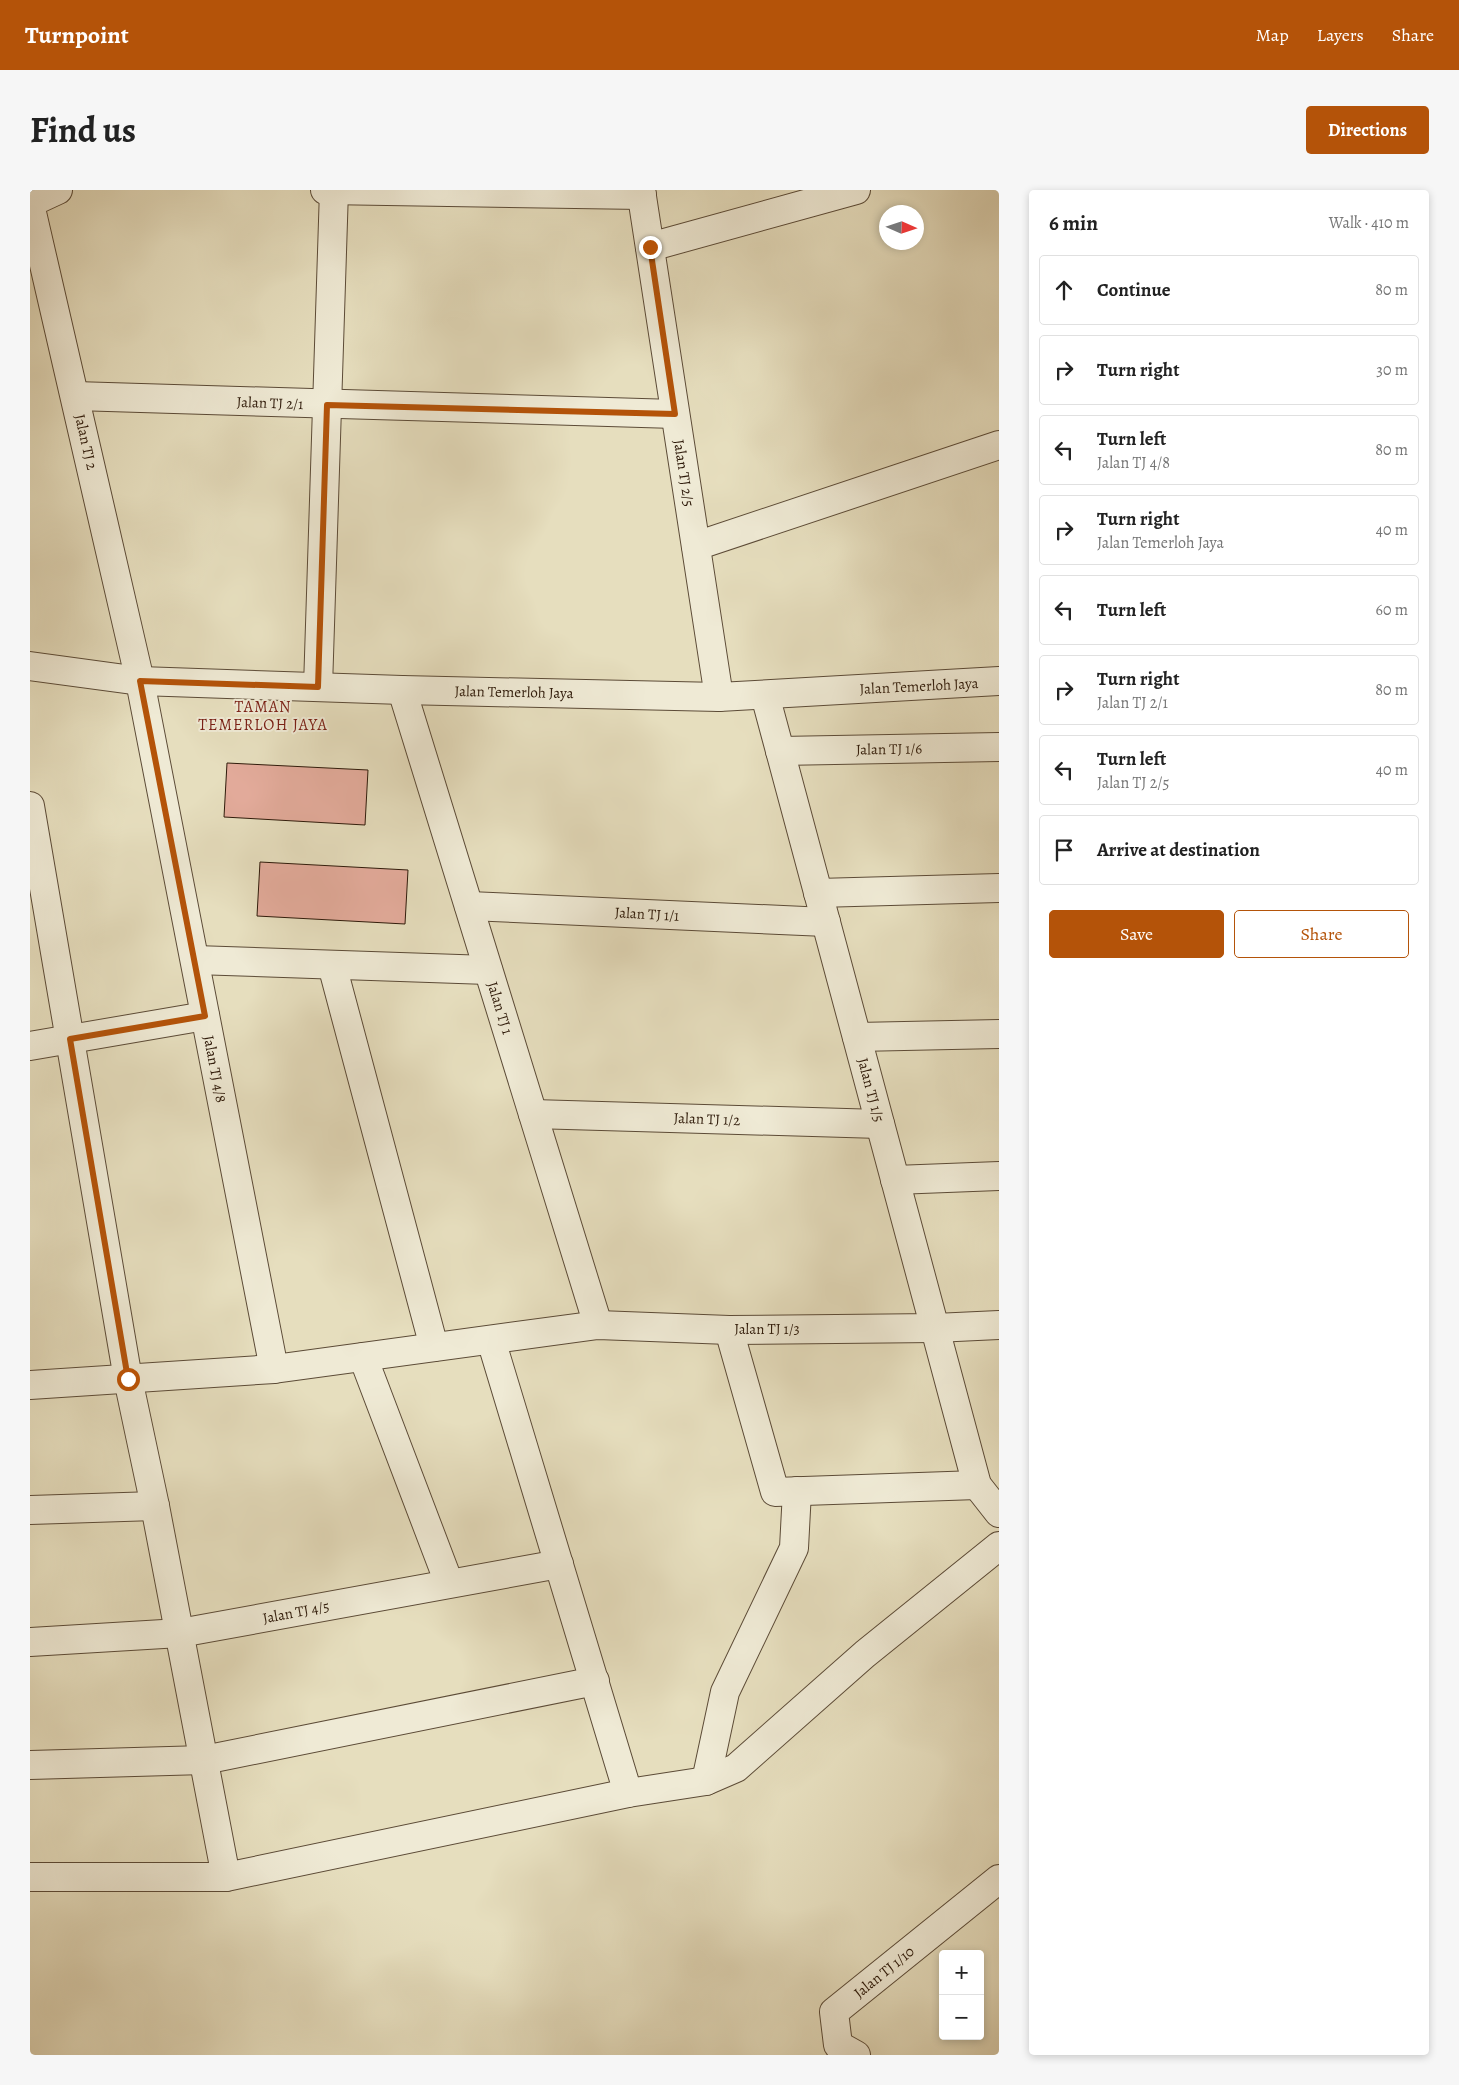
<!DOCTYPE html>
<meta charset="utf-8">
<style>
:root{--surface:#fff;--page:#f6f6f6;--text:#222;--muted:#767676;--line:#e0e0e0;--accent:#b45309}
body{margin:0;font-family:Alegreya,serif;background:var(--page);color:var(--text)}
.controls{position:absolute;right:15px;bottom:15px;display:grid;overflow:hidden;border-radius:5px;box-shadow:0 2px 8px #0003}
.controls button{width:45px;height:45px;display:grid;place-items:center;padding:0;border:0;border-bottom:1px solid var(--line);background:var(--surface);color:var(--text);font:25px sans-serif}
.compass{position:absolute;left:849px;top:15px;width:45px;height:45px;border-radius:50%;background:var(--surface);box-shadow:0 2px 8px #0003;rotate:93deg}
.stop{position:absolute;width:15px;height:15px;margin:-11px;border:4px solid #b45309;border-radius:50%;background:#fff}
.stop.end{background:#b45309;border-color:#fff;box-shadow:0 1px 5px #0008}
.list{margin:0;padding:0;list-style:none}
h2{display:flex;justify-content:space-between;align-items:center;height:65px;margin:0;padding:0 20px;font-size:21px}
h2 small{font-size:16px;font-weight:400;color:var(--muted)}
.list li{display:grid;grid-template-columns:32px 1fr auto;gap:15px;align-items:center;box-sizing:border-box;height:70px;margin:0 10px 10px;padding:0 10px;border:1px solid var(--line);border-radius:5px}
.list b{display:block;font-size:19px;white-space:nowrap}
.list p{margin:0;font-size:16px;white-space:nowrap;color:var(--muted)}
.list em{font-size:16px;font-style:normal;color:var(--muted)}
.actions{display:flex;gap:10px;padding:15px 20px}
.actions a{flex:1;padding:11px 0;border:1px solid var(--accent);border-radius:5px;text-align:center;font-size:18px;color:var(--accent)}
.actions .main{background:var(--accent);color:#fff}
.icon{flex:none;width:28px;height:28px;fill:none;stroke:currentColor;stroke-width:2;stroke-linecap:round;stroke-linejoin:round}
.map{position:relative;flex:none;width:969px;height:1865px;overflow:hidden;border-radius:5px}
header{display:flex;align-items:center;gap:30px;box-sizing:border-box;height:70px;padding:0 25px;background:var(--accent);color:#fff}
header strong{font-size:24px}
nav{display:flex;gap:28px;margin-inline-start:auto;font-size:18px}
.intro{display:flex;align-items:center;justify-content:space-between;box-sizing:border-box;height:120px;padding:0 30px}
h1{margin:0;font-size:35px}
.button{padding:12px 22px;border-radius:5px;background:var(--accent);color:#fff;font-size:18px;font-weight:700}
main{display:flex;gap:30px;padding:0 30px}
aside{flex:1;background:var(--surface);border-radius:5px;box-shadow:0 2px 8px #0003}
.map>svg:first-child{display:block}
</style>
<header>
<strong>Turnpoint</strong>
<nav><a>Map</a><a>Layers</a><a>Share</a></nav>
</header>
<div class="intro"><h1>Find us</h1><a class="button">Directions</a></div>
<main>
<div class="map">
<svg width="969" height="1865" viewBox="0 0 969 1865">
<rect width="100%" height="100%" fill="#e6debe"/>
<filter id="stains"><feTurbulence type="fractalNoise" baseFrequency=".004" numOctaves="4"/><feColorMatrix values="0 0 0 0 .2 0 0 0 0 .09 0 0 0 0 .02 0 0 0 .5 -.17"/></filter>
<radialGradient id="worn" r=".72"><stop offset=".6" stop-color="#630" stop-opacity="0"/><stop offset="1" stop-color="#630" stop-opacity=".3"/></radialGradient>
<!-- building -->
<g fill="#e3ab9b" stroke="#2e1a0a">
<path d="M197 573 338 580 335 635 194 627Z"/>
<path d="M230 672 378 680 375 734 227 726Z"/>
</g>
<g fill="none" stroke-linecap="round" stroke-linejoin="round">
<defs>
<g id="minor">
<path d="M295 0 612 5"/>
<path d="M611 0 689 507"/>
<path d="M0 13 28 0"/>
<path d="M0 14 110 491 244 1179"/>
<path d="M620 57 826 0"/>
<path d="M45 206 645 224"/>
<path d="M666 356 969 255"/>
<path d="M0 476 110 491 372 500 689 507 969 491"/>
<path d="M288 497 304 0"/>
<path d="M372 500 568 1135"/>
<path d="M735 505 947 1295 969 1323"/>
<path d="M750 561 969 557"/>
<path d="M0 616 98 1189 125 1316 196 1687"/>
<path d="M788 703 969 698"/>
<path d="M439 716 796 732"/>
<path d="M165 770 458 780"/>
<path d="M302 775 404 1157"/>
<path d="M827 847 969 844"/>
<path d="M0 856 175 826"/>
<path d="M503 924 850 934"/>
<path d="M865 990 969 986"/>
<path d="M699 1140 745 1302 947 1295"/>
<path d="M461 1150 598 1603"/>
<path d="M333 1167 419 1393"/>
<path d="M0 1195 244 1179 568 1135 699 1140 905 1138 969 1135"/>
<path d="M0 1320 125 1316"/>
<path d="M0 1452 150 1443 529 1374"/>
<path d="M0 1575 174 1570 565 1491"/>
<path d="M676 1591 695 1502 764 1358 767 1301"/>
<path d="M0 1687H196L598 1603 676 1591 706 1578 835 1464 969 1356"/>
<path d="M826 1865 808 1855 804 1822 969 1689"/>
</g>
</defs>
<!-- minor casing -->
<use href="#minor" stroke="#5c4b37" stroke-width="30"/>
<!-- minor -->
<use href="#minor" stroke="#efead5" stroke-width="28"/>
</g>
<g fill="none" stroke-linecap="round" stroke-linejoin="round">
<!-- route -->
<path stroke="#b45309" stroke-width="6" d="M98 1189 40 849 175 826 110 491 288 497 297 215 645 224 620 57"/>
</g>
<g text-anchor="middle" stroke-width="4" stroke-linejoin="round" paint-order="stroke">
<!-- street labels -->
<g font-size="15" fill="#2e1a0a" stroke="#efead5">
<text transform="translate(240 213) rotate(2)" y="5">Jalan TJ 2/1</text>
<text transform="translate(56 252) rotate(77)" y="5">Jalan TJ 2</text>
<text transform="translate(654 283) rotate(81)" y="5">Jalan TJ 2/5</text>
<text transform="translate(889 496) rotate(-3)" y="5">Jalan Temerloh Jaya</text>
<text transform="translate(484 502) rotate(1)" y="5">Jalan Temerloh Jaya</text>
<text transform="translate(859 559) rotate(-1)" y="5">Jalan TJ 1/6</text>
<text transform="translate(617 724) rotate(3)" y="5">Jalan TJ 1/1</text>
<text transform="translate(470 818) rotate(73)" y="5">Jalan TJ 1</text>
<text transform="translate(185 879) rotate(79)" y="5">Jalan TJ 4/8</text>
<text transform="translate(841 900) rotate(75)" y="5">Jalan TJ 1/5</text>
<text transform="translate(677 929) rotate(2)" y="5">Jalan TJ 1/2</text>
<text x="737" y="1144">Jalan TJ 1/3</text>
<text transform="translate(266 1422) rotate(-11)" y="5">Jalan TJ 4/5</text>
<text transform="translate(854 1782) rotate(-39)" y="5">Jalan TJ 1/10</text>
</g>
<!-- neighbourhood labels -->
<g font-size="16" letter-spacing="1" fill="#7a1f14" stroke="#efead5">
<text x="233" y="522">TAMAN<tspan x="233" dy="18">TEMERLOH JAYA</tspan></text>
</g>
</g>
<rect width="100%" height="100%" filter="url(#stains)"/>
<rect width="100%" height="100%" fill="url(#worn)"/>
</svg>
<div class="controls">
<button>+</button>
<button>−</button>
</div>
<svg class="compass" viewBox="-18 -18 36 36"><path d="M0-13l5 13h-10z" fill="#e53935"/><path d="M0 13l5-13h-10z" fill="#767676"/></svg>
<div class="stop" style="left:98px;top:1189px"></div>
<div class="stop end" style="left:620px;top:57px"></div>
</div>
<aside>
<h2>6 min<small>Walk · 410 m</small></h2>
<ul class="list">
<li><svg class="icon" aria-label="ahead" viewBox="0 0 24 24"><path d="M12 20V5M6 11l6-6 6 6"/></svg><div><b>Continue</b></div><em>80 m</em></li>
<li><svg class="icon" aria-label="right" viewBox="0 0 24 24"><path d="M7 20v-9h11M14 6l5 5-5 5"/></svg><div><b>Turn right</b></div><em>30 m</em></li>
<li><svg class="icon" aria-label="left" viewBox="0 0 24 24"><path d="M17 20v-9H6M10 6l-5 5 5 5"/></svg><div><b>Turn left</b><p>Jalan TJ 4/8</p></div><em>80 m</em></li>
<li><svg class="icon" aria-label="right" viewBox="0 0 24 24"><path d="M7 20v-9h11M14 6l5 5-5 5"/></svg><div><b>Turn right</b><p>Jalan Temerloh Jaya</p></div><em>40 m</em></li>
<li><svg class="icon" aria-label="left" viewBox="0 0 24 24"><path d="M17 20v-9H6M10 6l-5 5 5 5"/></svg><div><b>Turn left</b></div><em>60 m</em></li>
<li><svg class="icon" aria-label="right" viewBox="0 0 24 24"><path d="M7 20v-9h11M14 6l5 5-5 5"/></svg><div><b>Turn right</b><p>Jalan TJ 2/1</p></div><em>80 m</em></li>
<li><svg class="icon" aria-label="left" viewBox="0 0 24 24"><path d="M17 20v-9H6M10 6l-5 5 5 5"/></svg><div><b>Turn left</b><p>Jalan TJ 2/5</p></div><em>40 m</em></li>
<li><svg class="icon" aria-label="arrive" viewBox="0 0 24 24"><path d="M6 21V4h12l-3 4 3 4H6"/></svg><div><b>Arrive at destination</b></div></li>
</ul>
<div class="actions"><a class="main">Save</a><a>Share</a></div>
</aside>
</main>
